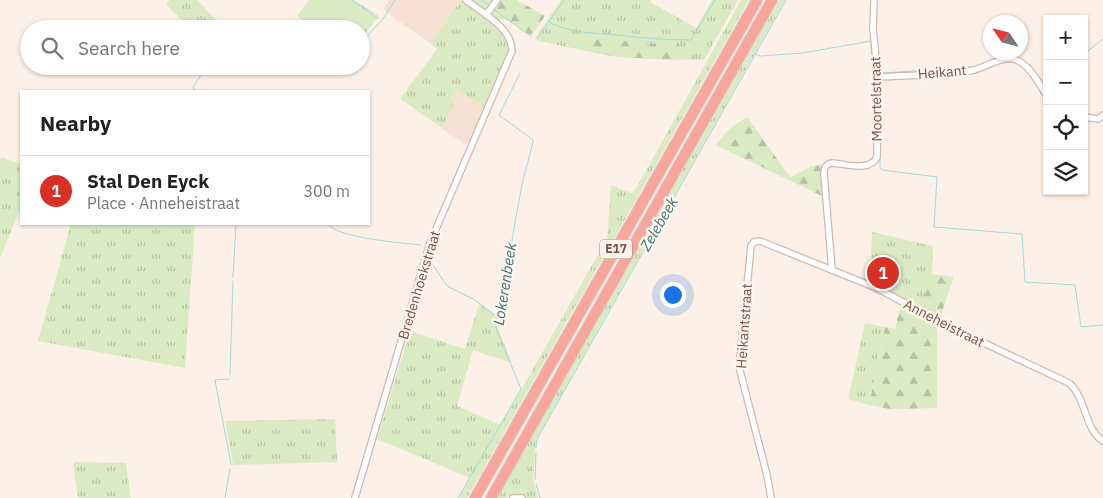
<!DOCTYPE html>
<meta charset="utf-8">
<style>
:root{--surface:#fff;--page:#f6f6f6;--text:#222;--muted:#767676;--line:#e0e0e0;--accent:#d93025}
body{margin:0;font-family:"IBM Plex Sans",sans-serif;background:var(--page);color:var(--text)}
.controls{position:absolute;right:15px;top:15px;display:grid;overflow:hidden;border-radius:0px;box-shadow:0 1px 4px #0004}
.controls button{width:45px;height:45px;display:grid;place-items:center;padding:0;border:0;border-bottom:1px solid var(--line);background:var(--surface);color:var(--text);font:25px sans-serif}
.compass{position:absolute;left:983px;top:15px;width:45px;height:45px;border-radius:50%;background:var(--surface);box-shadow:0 1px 4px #0004;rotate:305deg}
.you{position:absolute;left:672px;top:294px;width:18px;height:18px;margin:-12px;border:4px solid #fff;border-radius:50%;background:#1a73e8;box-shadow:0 0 0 8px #1a73e833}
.badge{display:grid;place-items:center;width:32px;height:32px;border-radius:50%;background:var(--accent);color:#fff;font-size:16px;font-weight:700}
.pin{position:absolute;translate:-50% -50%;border:2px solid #fff;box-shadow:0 1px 5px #0006}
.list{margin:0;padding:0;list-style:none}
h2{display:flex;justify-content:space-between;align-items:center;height:65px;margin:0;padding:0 20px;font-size:21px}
h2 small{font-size:16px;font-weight:400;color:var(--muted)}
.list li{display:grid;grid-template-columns:32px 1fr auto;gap:15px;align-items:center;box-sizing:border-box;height:70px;padding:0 20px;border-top:1px solid var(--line)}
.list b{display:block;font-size:19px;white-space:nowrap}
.list p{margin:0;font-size:16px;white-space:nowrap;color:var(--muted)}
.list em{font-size:16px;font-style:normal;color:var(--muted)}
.icon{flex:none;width:28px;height:28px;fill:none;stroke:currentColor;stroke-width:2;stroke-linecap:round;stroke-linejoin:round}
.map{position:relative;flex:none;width:1103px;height:498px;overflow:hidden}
.search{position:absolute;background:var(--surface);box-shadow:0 1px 4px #0004;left:20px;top:20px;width:350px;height:55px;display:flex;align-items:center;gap:12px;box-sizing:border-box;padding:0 18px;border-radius:28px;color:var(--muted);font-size:19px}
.panel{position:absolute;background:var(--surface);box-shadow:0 1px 4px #0004;left:20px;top:90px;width:350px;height:135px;border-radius:0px}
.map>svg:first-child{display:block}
</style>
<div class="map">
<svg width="1103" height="498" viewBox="0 0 1103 498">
<defs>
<pattern id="grass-tufts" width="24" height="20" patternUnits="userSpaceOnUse" patternTransform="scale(1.25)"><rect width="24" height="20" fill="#daebc4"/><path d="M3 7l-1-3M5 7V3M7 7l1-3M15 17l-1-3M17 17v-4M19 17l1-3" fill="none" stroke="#b6c1a1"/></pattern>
<pattern id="forest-firs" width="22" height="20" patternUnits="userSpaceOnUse" patternTransform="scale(1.25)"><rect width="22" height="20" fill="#daebc4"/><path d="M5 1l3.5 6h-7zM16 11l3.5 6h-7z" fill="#b6c1a1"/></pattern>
</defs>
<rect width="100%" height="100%" fill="#fdf0e6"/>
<!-- residential -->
<g fill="#f5e1d4">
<path d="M389 0H461L430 43 387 13 384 8Z"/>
<path d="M456 89 486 108 468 146 441 128 455 102 450 99Z"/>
<path d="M871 262 902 278 892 294 871 284Z"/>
</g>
<!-- grass -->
<g fill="url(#grass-tufts)">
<path d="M169 0H197L225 29H190L166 4Z"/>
<path d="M340 0H354L379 16 361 38V32L368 24Z"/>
<path d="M461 0C475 11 510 31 509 49L486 108 456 89 450 99 455 102 442 128 400 99 437 49 430 43Z"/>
<path d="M561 0H651L650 2 696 28 712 0H738L704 60 646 59 610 56 539 41 535 38Z"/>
<path d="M741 0H749L467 498H459L470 478 377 439 410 331 465 349 479 304 498 316 497 326 512 363 473 350 457 406 501 425 607 239 611 185 633 194Z"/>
<path d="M779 0H785L536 440 533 478 538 498H527L517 494 506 498H497Z"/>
<path d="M0 157 21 164V207L0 258Z"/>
<path d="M71 224H195L185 368 38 341Z"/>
<path d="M872 232 933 246 932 274 920 310 892 294 902 278 871 262Z"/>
<path d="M865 323 885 327 869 405 848 399Z"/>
<path d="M335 419 337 462 233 465 225 421Z"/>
<path d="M73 462 126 463 131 498H78Z"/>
</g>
<!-- forest -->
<g fill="url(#forest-firs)">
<path d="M471 0H492L490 5 496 9 502 0H517L545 16 531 36 509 20 496 19Z"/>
<path d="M606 38 635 43 679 45 680 47 676 60 625 57 621 54H614L611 51 584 47C589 38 598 39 606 38Z"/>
<path d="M748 118 787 173 791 177 811 166 822 165 824 197 716 145C725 133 734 122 748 118Z"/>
<path d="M932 274 954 277 939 320 920 310Z"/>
<path d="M901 304 937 324V408L890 409 869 405 885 327 895 329Z"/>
</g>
<!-- garden -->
<path fill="#daebc4" d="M309 0H340L368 24 361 32V29H313L297 16Z"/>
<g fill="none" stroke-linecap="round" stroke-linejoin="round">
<!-- stream -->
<g stroke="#a0d9d9" stroke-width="1">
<path d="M352 0 377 18"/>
<path d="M482 0 487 4"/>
<path d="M494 10 532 37"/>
<path d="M549 22C568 33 595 33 617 35 642 38 666 40 691 40L715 0"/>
<path d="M537 39 564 0"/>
<path d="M361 43 382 20 395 0"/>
<path d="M755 54 760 56 803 53 871 41 873 98 875 99"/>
<path d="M1084 54 1103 39"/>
<path d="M880 71 883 73 975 67"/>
<path d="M195 91 193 87 207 66"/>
<path d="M880 120V167L882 170 937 177 934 227 1022 234 1025 282 1075 285 1081 327 1103 325"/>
<path d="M328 224C336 238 403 243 421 245"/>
<path d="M431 262 447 286 475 300 496 316"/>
<path d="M233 277 236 224"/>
<path d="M230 374 233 281"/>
<path d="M230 379 215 380 231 464"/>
<path d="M536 448 537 439 786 0"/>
<path d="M535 479 536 453"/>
<path d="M536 484 540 498"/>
<path d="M225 498 230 469"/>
<path d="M458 498 521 389 496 328V320L499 313 522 184 533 142V140L499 115 520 73"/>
</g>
<defs>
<g id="minor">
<path d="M486 15 497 0"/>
<path d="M878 77C909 75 943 76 974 70 986 67 1002 56 1014 59 1030 64 1039 84 1047 96"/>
<path d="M1084 117 1098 119 1103 115"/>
<path d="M832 270 824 174C824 167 826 164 832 163 847 164 870 172 877 157L878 77 873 29 874 0"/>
<path d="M355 498 430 243 512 51C512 28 483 13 466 0"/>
<path d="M513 498H522"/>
<path d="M771 498 767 475 739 367 751 246 754 242 760 241 879 289 935 320 1069 383C1087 399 1084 429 1103 441"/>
</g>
<g id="motorway">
<path d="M475 498 757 0"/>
<path d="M491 498 772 0"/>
</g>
</defs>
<!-- minor casing -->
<use href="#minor" stroke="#d1b8ae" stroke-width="8"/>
<!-- motorway casing -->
<use href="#motorway" stroke="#d9cfcc" stroke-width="12"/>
<!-- minor -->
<use href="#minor" stroke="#fff" stroke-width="5.5"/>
<!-- motorway -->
<use href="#motorway" stroke="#f8a59c" stroke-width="10"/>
</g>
<g text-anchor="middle" stroke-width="5" stroke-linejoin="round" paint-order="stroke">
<!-- shield labels -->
<rect fill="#fff5ed" stroke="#a0847b" stroke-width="1" x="600" y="239.5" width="32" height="19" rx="4"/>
<g font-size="12" font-weight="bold" fill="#77534a">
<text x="616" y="253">E17</text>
</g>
<!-- street labels -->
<g font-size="14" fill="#77534a" stroke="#fff5ed">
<text transform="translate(942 72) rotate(-5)" y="5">Heikant</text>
<text transform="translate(876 99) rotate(-91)" y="5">Moortelstraat</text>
<text transform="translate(419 285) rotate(-73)" y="5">Bredenhoekstraat</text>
<text transform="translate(944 323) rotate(27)" y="5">Anneheistraat</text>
<text transform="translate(744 326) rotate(-86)" y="5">Heikantstraat</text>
</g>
<!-- water labels -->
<g font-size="15" font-style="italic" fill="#3a7575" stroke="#fff5ed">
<text transform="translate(659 224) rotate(-60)" y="5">Zelebeek</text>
<text transform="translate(505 284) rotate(-81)" y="5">Lokerenbeek</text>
</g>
</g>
</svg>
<div class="controls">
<button>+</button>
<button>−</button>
<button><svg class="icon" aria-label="locate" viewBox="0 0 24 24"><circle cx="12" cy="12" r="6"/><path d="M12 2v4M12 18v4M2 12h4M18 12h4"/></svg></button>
<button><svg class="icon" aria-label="layers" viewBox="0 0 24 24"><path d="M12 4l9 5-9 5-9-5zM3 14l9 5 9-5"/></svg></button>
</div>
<svg class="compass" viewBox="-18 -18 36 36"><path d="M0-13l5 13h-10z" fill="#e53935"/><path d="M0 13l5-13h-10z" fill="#767676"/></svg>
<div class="you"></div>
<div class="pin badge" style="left:883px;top:273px">1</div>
<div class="search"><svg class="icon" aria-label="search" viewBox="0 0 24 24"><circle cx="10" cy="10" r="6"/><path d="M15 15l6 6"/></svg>Search here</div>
<section class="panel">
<h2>Nearby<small></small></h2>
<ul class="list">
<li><span class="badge">1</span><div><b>Stal Den Eyck</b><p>Place · Anneheistraat</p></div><em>300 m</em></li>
</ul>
</section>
</div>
